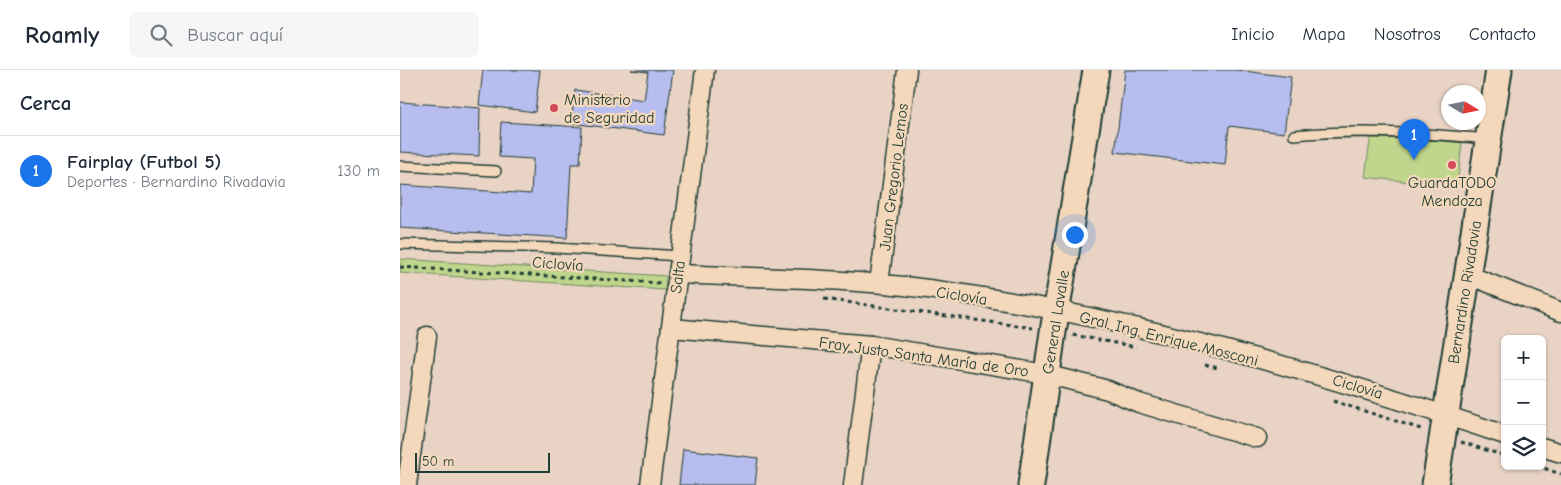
<!DOCTYPE html>
<html lang="es">
<meta charset="utf-8">
<style>
:root{--surface:#fff;--page:#f6f6f7;--text:#1f2937;--muted:#747a83;--line:#e0e1e3;--accent:#1a73e8}
body{margin:0;font-family:"Comic Neue",sans-serif;background:var(--page);color:var(--text)}
.controls{position:absolute;right:15px;bottom:15px;display:grid;overflow:hidden;border-radius:8px;box-shadow:0 1px 4px #0004}
.controls button{width:45px;height:45px;display:grid;place-items:center;padding:0;border:0;border-bottom:1px solid var(--line);background:var(--surface);color:var(--text);font:25px sans-serif}
.compass{position:absolute;left:1041px;top:15px;width:45px;height:45px;border-radius:50%;background:var(--surface);box-shadow:0 1px 4px #0004;rotate:100deg}
.scale{position:absolute;left:15px;bottom:12px;width:135px;box-sizing:border-box;padding-left:5px;border:2px solid #1f3d34;border-top:0;font-size:14px;line-height:18px;white-space:nowrap;color:#1f3d34;-webkit-text-stroke:4px #f4d8bb;paint-order:stroke}
.you{position:absolute;left:674px;top:164px;width:18px;height:18px;margin:-12px;border:4px solid #fff;border-radius:50%;background:#1a73e8;box-shadow:0 0 0 8px #1a73e833}
.badge{display:grid;place-items:center;width:32px;height:32px;border-radius:50%;background:var(--accent);color:#fff;font-size:16px;font-weight:700}
.pin{position:absolute;translate:-50% -41px;filter:drop-shadow(0 1px 2px #0008)}
.pin::after{content:'';position:absolute;top:26px;width:18px;height:15px;background:inherit;clip-path:polygon(0 0,100% 0,50% 100%)}
.list{margin:0;padding:0;list-style:none}
h2{display:flex;justify-content:space-between;align-items:center;height:65px;margin:0;padding:0 20px;font-size:21px}
h2 small{font-size:16px;font-weight:400;color:var(--muted)}
.list li{display:grid;grid-template-columns:32px 1fr auto;gap:15px;align-items:center;box-sizing:border-box;height:70px;padding:0 20px;border-top:1px solid var(--line)}
.list b{display:block;font-size:19px;white-space:nowrap}
.list p{margin:0;font-size:16px;white-space:nowrap;color:var(--muted)}
.list em{font-size:16px;font-style:normal;color:var(--muted)}
.icon{flex:none;width:28px;height:28px;fill:none;stroke:currentColor;stroke-width:2;stroke-linecap:round;stroke-linejoin:round}
.map{position:relative;flex:none;width:1161px;height:415px;overflow:hidden}
header{display:flex;align-items:center;gap:30px;box-sizing:border-box;height:70px;padding:0 25px;background:var(--surface);border-bottom:1px solid var(--line)}
header strong{font-size:24px}
nav{display:flex;gap:28px;margin-inline-start:auto;font-size:18px}
.search{width:350px;height:45px;background:var(--page);display:flex;align-items:center;gap:12px;box-sizing:border-box;padding:0 18px;border-radius:8px;color:var(--muted);font-size:19px}
main{display:flex}
aside{flex:1;background:var(--surface)}
.map>svg:first-child{display:block}
</style>
<header>
<strong>Roamly</strong>
<div class="search"><svg class="icon" aria-label="search" viewBox="0 0 24 24"><circle cx="10" cy="10" r="6"/><path d="M15 15l6 6"/></svg>Buscar aquí</div>
<nav><a>Inicio</a><a>Mapa</a><a>Nosotros</a><a>Contacto</a></nav>
</header>
<main>
<aside>
<h2>Cerca<small></small></h2>
<ul class="list">
<li><span class="badge">1</span><div><b>Fairplay (Futbol 5)</b><p>Deportes · Bernardino Rivadavia</p></div><em>130 m</em></li>
</ul>
</aside>
<div class="map">
<svg width="1161" height="415" viewBox="0 0 1161 415">
<rect width="100%" height="100%" fill="#e8d3c5"/>
<filter id="ink" filterUnits="userSpaceOnUse"><feTurbulence type="fractalNoise" baseFrequency=".02" numOctaves="2"/><feDisplacementMap in="SourceGraphic" scale="10" xChannelSelector="R" yChannelSelector="G"/><feConvolveMatrix kernelMatrix="1 2 1 2 8 2 1 2 1" color-interpolation-filters="sRGB"/></filter>
<g filter="url(#ink)">
<!-- green -->
<g fill="#c0d68c" stroke="#708a60">
<path d="M971 64 1062 73 1057 117 965 107Z"/>
<path d="M0 189 266 206 265 220 0 203Z"/>
</g>
<!-- building -->
<g fill="#b8bdef" stroke="#1f3d34">
<path d="M83 0H140L135 42 79 35Z"/>
<path d="M231 0H273L264 65 171 53 175 20 244 30 248 2Z"/>
<path d="M725 0H836L891 7 884 63 829 56 825 95 715 82Z"/>
<path d="M0 32 80 38 79 86 0 82Z"/>
<path d="M101 52 182 57 180 94H171L167 168 0 158V115L131 124 133 89 99 87Z"/>
<path d="M283 379 358 388 355 415H279Z"/>
</g>
<g fill="none" stroke-linecap="round" stroke-linejoin="round">
<defs>
<g id="lane">
<path d="M894 65C958 59 1024 63 1088 69"/>
<path d="M0 96 96 101"/>
<path d="M0 174 157 178 280 186"/>
</g>
<g id="street">
<path d="M278 204C361 208 445 208 528 219 724 245 917 302 1105 365"/>
<path d="M1066 204 1161 242"/>
<path d="M479 213 507 0"/>
<path d="M271 258 471 275 646 304 708 320 739 333 857 368"/>
<path d="M1142 377 1161 383"/>
<path d="M7 415 27 266"/>
<path d="M250 415 305 0"/>
<path d="M453 415 471 275"/>
</g>
<g id="secondary">
<path d="M631 415 653 262 696 0"/>
<path d="M1035 415 1099 0"/>
</g>
</defs>
<!-- lane casing -->
<use href="#lane" stroke="#1f3d34" stroke-width="12"/>
<!-- street casing -->
<use href="#street" stroke="#1f3d34" stroke-width="21"/>
<!-- secondary casing -->
<use href="#secondary" stroke="#1f3d34" stroke-width="29"/>
<!-- path -->
<g stroke="#1f3d34" stroke-width="3" stroke-dasharray="4 4" stroke-linecap="butt">
<path d="M0 197 261 213"/>
<path d="M424 229 633 258"/>
<path d="M673 265 736 277"/>
<path d="M805 295 818 298"/>
<path d="M933 331 1024 360"/>
<path d="M1061 372 1105 386"/>
<path d="M1137 396 1161 404"/>
</g>
<!-- lane -->
<use href="#lane" stroke="#f4d8bb" stroke-width="9"/>
<!-- street -->
<use href="#street" stroke="#f4d8bb" stroke-width="18"/>
<!-- secondary -->
<use href="#secondary" stroke="#f4d8bb" stroke-width="25"/>
</g>
</g>
<!-- markers -->
<g fill="#d1495b" stroke="#f4d8bb" stroke-width="2">
<circle cx="154" cy="38" r="5"/>
<circle cx="1052" cy="95" r="5"/>
</g>
<g text-anchor="middle" stroke-width="4.5" stroke-linejoin="round" paint-order="stroke">
<!-- poi labels -->
<g font-size="16" fill="#1f3d34" stroke="#f4d8bb" text-anchor="start">
<text x="164" y="35">Ministerio<tspan x="164" dy="18">de Seguridad</tspan></text>
<text x="1052" y="118" text-anchor="middle">GuardaTODO<tspan x="1052" dy="18">Mendoza</tspan></text>
</g>
<!-- street labels -->
<g font-size="16" fill="#1f3d34" stroke="#f4d8bb">
<text transform="translate(493 107) rotate(-83)" y="6">Juan Gregorio Lemos</text>
<text transform="translate(158 193) rotate(4)" y="6">Ciclovía</text>
<text transform="translate(277 207) rotate(-83)" y="6">Salta</text>
<text transform="translate(1064 222) rotate(-81)" y="6">Bernardino Rivadavia</text>
<text transform="translate(562 225) rotate(9)" y="6">Ciclovía</text>
<text transform="translate(655 252) rotate(-81)" y="6">General Lavalle</text>
<text transform="translate(769 268) rotate(14)" y="6">Gral. Ing. Enrique Mosconi</text>
<text transform="translate(524 286) rotate(8)" y="6">Fray Justo Santa María de Oro</text>
<text transform="translate(958 316) rotate(17)" y="6">Ciclovía</text>
</g>
</g>
</svg>
<div class="controls">
<button>+</button>
<button>−</button>
<button><svg class="icon" aria-label="layers" viewBox="0 0 24 24"><path d="M12 4l9 5-9 5-9-5zM3 14l9 5 9-5"/></svg></button>
</div>
<svg class="compass" viewBox="-18 -18 36 36"><path d="M0-13l5 13h-10z" fill="#e53935"/><path d="M0 13l5-13h-10z" fill="#747a83"/></svg>
<div class="scale">50 m</div>
<div class="you"></div>
<div class="pin badge" style="left:1014px;top:90px">1</div>
</div>
</main>
